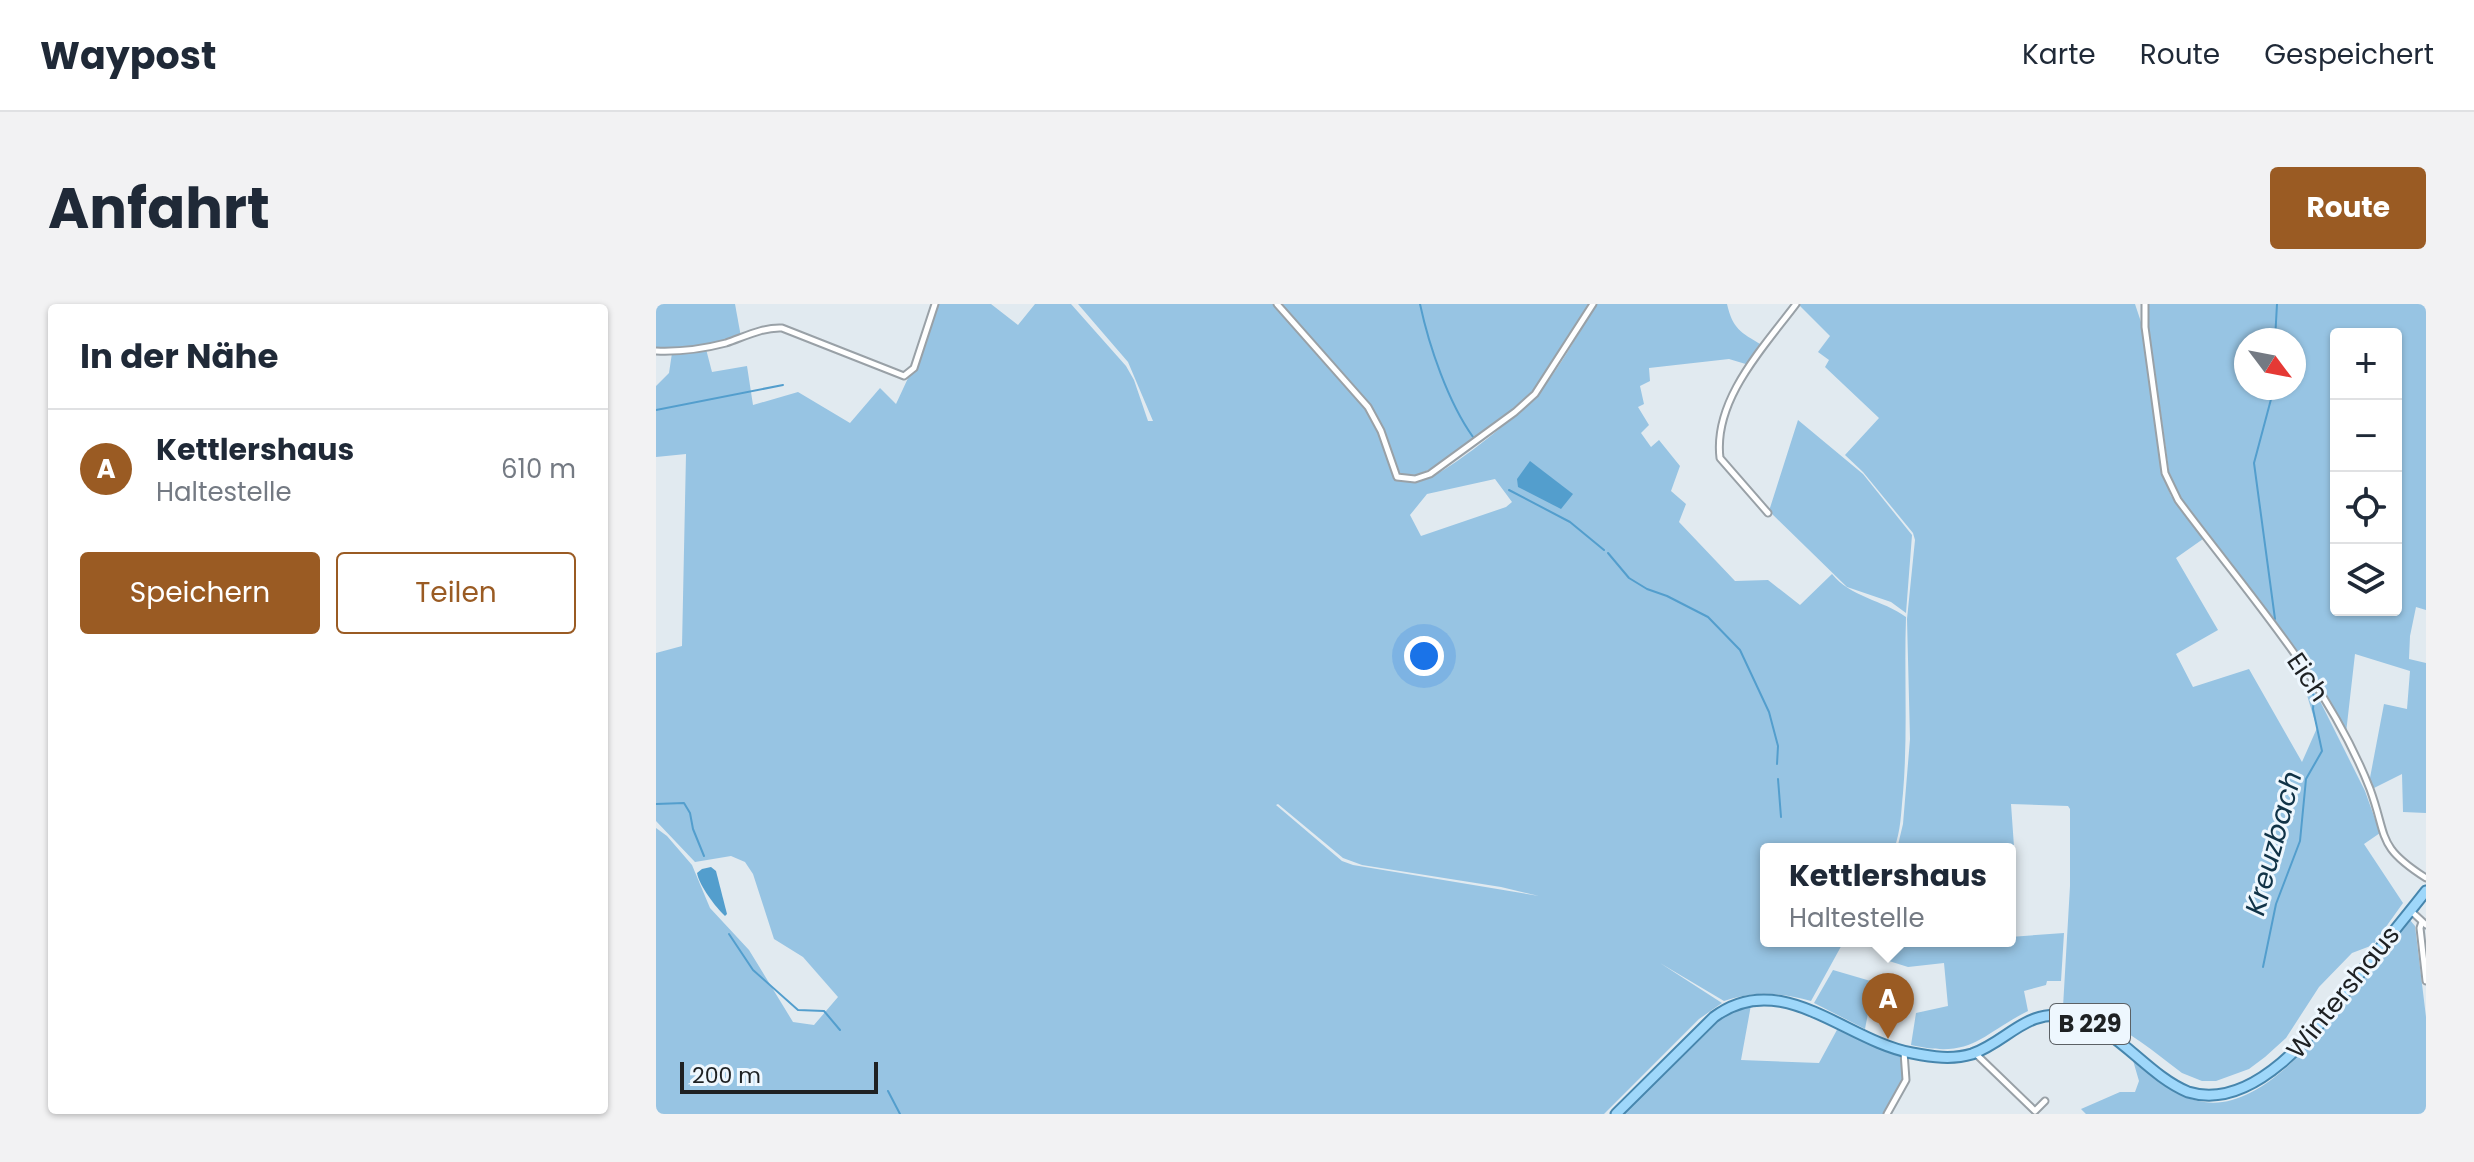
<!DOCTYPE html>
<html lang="de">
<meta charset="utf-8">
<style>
:root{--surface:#fff;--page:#f2f2f3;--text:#1f2937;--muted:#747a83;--line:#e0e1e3;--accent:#9a5b23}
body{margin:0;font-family:Poppins,sans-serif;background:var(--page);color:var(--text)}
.controls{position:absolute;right:24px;top:24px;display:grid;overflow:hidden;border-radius:8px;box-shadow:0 2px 6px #0004}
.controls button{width:72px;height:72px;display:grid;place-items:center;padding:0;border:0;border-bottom:2px solid var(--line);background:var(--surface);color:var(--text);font:40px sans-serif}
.compass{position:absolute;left:1578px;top:24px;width:72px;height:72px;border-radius:50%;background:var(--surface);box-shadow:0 2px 6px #0004;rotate:122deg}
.scale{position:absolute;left:24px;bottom:20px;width:198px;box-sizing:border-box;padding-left:8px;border:4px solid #1e2123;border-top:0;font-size:22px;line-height:28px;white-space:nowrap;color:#1e2123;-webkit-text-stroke:6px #eef7fe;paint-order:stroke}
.you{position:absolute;left:768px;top:352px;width:28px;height:28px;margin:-20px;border:6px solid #fff;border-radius:50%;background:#1a73e8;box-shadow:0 0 0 12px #1a73e833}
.badge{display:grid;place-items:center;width:52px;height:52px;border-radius:50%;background:var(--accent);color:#fff;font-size:26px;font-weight:700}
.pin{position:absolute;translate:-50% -66px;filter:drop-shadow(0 2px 4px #0008)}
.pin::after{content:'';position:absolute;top:42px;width:28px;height:24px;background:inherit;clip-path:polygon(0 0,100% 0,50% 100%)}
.popup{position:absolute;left:1104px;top:539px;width:256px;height:104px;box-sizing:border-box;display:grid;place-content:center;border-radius:8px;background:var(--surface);filter:drop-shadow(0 2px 6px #0005);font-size:26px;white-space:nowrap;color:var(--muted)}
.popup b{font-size:30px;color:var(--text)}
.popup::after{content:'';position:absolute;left:50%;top:100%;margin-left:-16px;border:16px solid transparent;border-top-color:var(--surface)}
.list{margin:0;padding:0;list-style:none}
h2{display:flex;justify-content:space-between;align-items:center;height:104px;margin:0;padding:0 32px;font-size:34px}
h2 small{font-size:26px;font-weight:400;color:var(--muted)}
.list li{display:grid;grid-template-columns:52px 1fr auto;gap:24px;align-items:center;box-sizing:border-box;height:120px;padding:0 32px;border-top:2px solid var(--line)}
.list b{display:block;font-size:30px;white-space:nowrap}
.list p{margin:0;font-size:26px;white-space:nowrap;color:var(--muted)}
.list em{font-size:26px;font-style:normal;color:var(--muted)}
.actions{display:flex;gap:16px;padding:24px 32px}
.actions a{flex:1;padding:18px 0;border:2px solid var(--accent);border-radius:8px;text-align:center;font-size:28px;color:var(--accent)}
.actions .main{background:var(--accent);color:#fff}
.icon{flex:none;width:44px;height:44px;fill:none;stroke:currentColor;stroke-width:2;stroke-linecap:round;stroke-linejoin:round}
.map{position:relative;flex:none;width:1770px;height:810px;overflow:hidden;border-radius:8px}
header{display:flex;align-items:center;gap:48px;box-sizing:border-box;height:112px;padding:0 40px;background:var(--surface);border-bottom:2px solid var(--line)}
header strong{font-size:38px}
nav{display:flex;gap:44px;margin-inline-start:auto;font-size:28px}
.intro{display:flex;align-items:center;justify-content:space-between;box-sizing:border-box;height:192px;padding:0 48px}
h1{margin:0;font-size:56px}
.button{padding:20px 36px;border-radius:8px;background:var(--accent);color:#fff;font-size:28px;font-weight:700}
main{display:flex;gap:48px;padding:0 48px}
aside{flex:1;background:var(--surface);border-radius:8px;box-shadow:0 2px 6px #0004}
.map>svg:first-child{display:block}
</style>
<header>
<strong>Waypost</strong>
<nav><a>Karte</a><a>Route</a><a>Gespeichert</a></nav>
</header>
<div class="intro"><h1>Anfahrt</h1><a class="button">Route</a></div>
<main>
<aside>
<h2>In der Nähe<small></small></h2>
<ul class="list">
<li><span class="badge">A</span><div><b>Kettlershaus</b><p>Haltestelle</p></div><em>610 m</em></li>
</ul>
<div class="actions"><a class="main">Speichern</a><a>Teilen</a></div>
</aside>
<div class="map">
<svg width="1770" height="810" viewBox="0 0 1770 810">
<rect width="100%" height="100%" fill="#e1eaf0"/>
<!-- green -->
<g fill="#97c4e3" fill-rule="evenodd">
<path d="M0 0H79L85 33 34 45 0 46Z"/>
<path d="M280 0H335L362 21 379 0H415L470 62 478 76 492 117H497L472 58 422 0H619L710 103 723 128 741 175C748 177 757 179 765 177 793 169 857 115 879 93 902 68 922 29 941 0H1071C1077 25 1084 28 1106 41L1093 61 1073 55 993 64 994 77 984 82 988 100 982 103 993 121 985 129 995 143 1003 136 1024 162 1015 187 1030 200 1023 218 1079 277 1112 276 1144 301 1176 270C1194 293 1227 296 1250 313 1248 372 1252 430 1247 489 1245 508 1245 527 1238 545H1110V637H1188L1155 697C1124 688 1099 687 1068 697L1004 659 1066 699 1043 715 948 810H0V524L11 532 36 561 54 604 93 646 137 718 158 721 182 693 147 653 118 635 97 570 89 558 75 552 39 558 0 517V349L26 342 30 150 0 153V82L13 69 16 49 50 45 56 68 91 62 97 101 142 88 194 119 224 84 240 100 253 72 259 65ZM839 175 856 198 850 203 765 232 754 211 771 190ZM622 500 687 554 706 561 845 583 883 592 697 561 686 557 620 501Z"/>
<path d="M623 0H936L897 62 865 100 777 164 760 171 745 170C731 151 728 125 716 104Z"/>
<path d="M1142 0H1479L1487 24 1507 170 1515 192 1547 235 1520 254 1562 326 1520 350 1537 383 1593 365 1646 458 1661 424 1650 388 1655 379 1709 487 1724 529 1708 540 1747 599 1717 641 1696 649 1663 683 1630 734 1609 753 1593 765 1560 777H1546L1526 769C1489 741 1454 710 1407 703L1414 582V505L1412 502 1355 500 1360 571H1354V545H1241L1247 520 1254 435 1251 315 1259 236 1257 229 1207 168 1189 151 1223 114 1169 63 1173 56 1162 48 1174 32Z"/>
<path d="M1493 0H1770V306L1760 303 1754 332 1753 355 1770 359V509L1747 508 1746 470 1716 485 1713 479 1728 400 1751 405 1754 367 1699 350 1690 429C1667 388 1644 343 1610 309L1524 195 1513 168 1493 25ZM1680 30H1740V306H1680ZM1590 36H1638V84H1590Z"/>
<path d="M1142 116 1207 170 1256 231 1250 309 1235 298 1191 283 1113 207Z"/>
<path d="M1754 616 1759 622 1770 713V810H1430L1425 805 1464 788H1479L1483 777 1476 753C1496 772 1519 794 1548 798 1625 810 1709 667 1754 616Z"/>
<path d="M1408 629 1405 677H1391L1390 681 1368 687 1372 707C1324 731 1317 755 1255 741L1260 709 1292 702 1288 659 1252 663 1233 657 1237 637H1354V633Z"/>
<path d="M1177 666 1218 678 1209 725 1158 699Z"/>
<path d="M1095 701 1085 756 1163 759 1182 724 1214 740 1247 750 1250 771 1230 810H964C998 776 1049 710 1095 701Z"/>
</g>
<!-- water -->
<g fill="#539ecd">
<path d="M874 157 917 190 905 205 862 183 861 175Z"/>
<path d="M55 563 60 567 71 610 69 612C60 604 43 581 41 569L46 565Z"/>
</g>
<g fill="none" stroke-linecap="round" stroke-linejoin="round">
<!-- stream -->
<g stroke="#539ecd" stroke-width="2">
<path d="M764 0C773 42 792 98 817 133"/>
<path d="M1619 36 1621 0"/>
<path d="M1618 84 1598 159 1619 315"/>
<path d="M0 106 127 81"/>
<path d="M853 186 914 218 948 246"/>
<path d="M952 249 973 274 991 285 1011 292 1052 313 1084 346 1113 408 1122 442 1121 460"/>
<path d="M1122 475 1125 513"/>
<path d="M0 500 28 499 34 509 37 525 48 552"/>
<path d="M73 630 97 666 142 706 168 707 184 726"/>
<path d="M1607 663 1620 600 1644 537 1650 475 1666 447 1657 405 1658 392 1652 380"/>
<path d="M232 787 244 810"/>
</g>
<defs>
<g id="minor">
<path d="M621 0 712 103 725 127 741 173 759 175 774 170 859 108 879 90 937 0"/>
<path d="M1489 0V23L1509 169 1522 196C1590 288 1672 377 1714 485 1732 534 1720 542 1770 574"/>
<path d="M0 47C24 48 47 45 70 39 88 33 107 23 126 24L248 72 258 64 279 0"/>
<path d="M1112 209 1064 154C1057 96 1107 44 1140 0"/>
<path d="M1754 606 1770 621"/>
<path d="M1766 618 1764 624 1770 677"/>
<path d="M1320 750 1379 807 1389 797"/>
<path d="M1231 810 1250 776 1248 748"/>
</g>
<path id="primary" d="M960 810 1058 713C1125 663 1190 737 1256 749 1276 753 1296 756 1316 750 1353 737 1370 703 1415 713 1462 723 1489 770 1532 788 1603 810 1670 713 1705 668 1727 640 1749 614 1770 587"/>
</defs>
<!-- minor casing -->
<use href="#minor" stroke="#99a1a7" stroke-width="9"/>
<!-- primary casing -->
<use href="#primary" stroke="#4786ad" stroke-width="13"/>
<!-- minor -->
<use href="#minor" stroke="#fff" stroke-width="5"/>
<!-- primary -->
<use href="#primary" stroke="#9ed7fa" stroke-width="9"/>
</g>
<g text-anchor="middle" stroke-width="6" stroke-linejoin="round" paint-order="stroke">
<!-- shield labels -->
<rect fill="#eef7fe" stroke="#5c6165" stroke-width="2" x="1394" y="700" width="80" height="40" rx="6"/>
<g font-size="24" font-weight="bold" fill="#1e2123">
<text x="1434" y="728">B 229</text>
</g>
<!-- street labels -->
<g font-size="26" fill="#1e2123" stroke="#eef7fe">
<text transform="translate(1652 373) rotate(56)" y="9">Eich</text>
<text transform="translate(1687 688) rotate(-51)" y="9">Wintershaus</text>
</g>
<!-- water labels -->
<g font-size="28" font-style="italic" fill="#113347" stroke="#eef7fe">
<text transform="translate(1617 539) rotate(-75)" y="10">Kreuzbach</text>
</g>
</g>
</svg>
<div class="controls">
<button>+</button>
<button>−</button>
<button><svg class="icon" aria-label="locate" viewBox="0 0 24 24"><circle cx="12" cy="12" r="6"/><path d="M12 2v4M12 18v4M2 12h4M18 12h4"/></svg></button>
<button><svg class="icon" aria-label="layers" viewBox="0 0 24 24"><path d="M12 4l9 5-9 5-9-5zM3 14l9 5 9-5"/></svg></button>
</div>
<svg class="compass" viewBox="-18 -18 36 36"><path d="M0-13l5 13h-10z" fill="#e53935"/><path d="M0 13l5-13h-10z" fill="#747a83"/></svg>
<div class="scale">200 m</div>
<div class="you"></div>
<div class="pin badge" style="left:1232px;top:735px">A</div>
<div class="popup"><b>Kettlershaus</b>Haltestelle</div>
</div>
</main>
